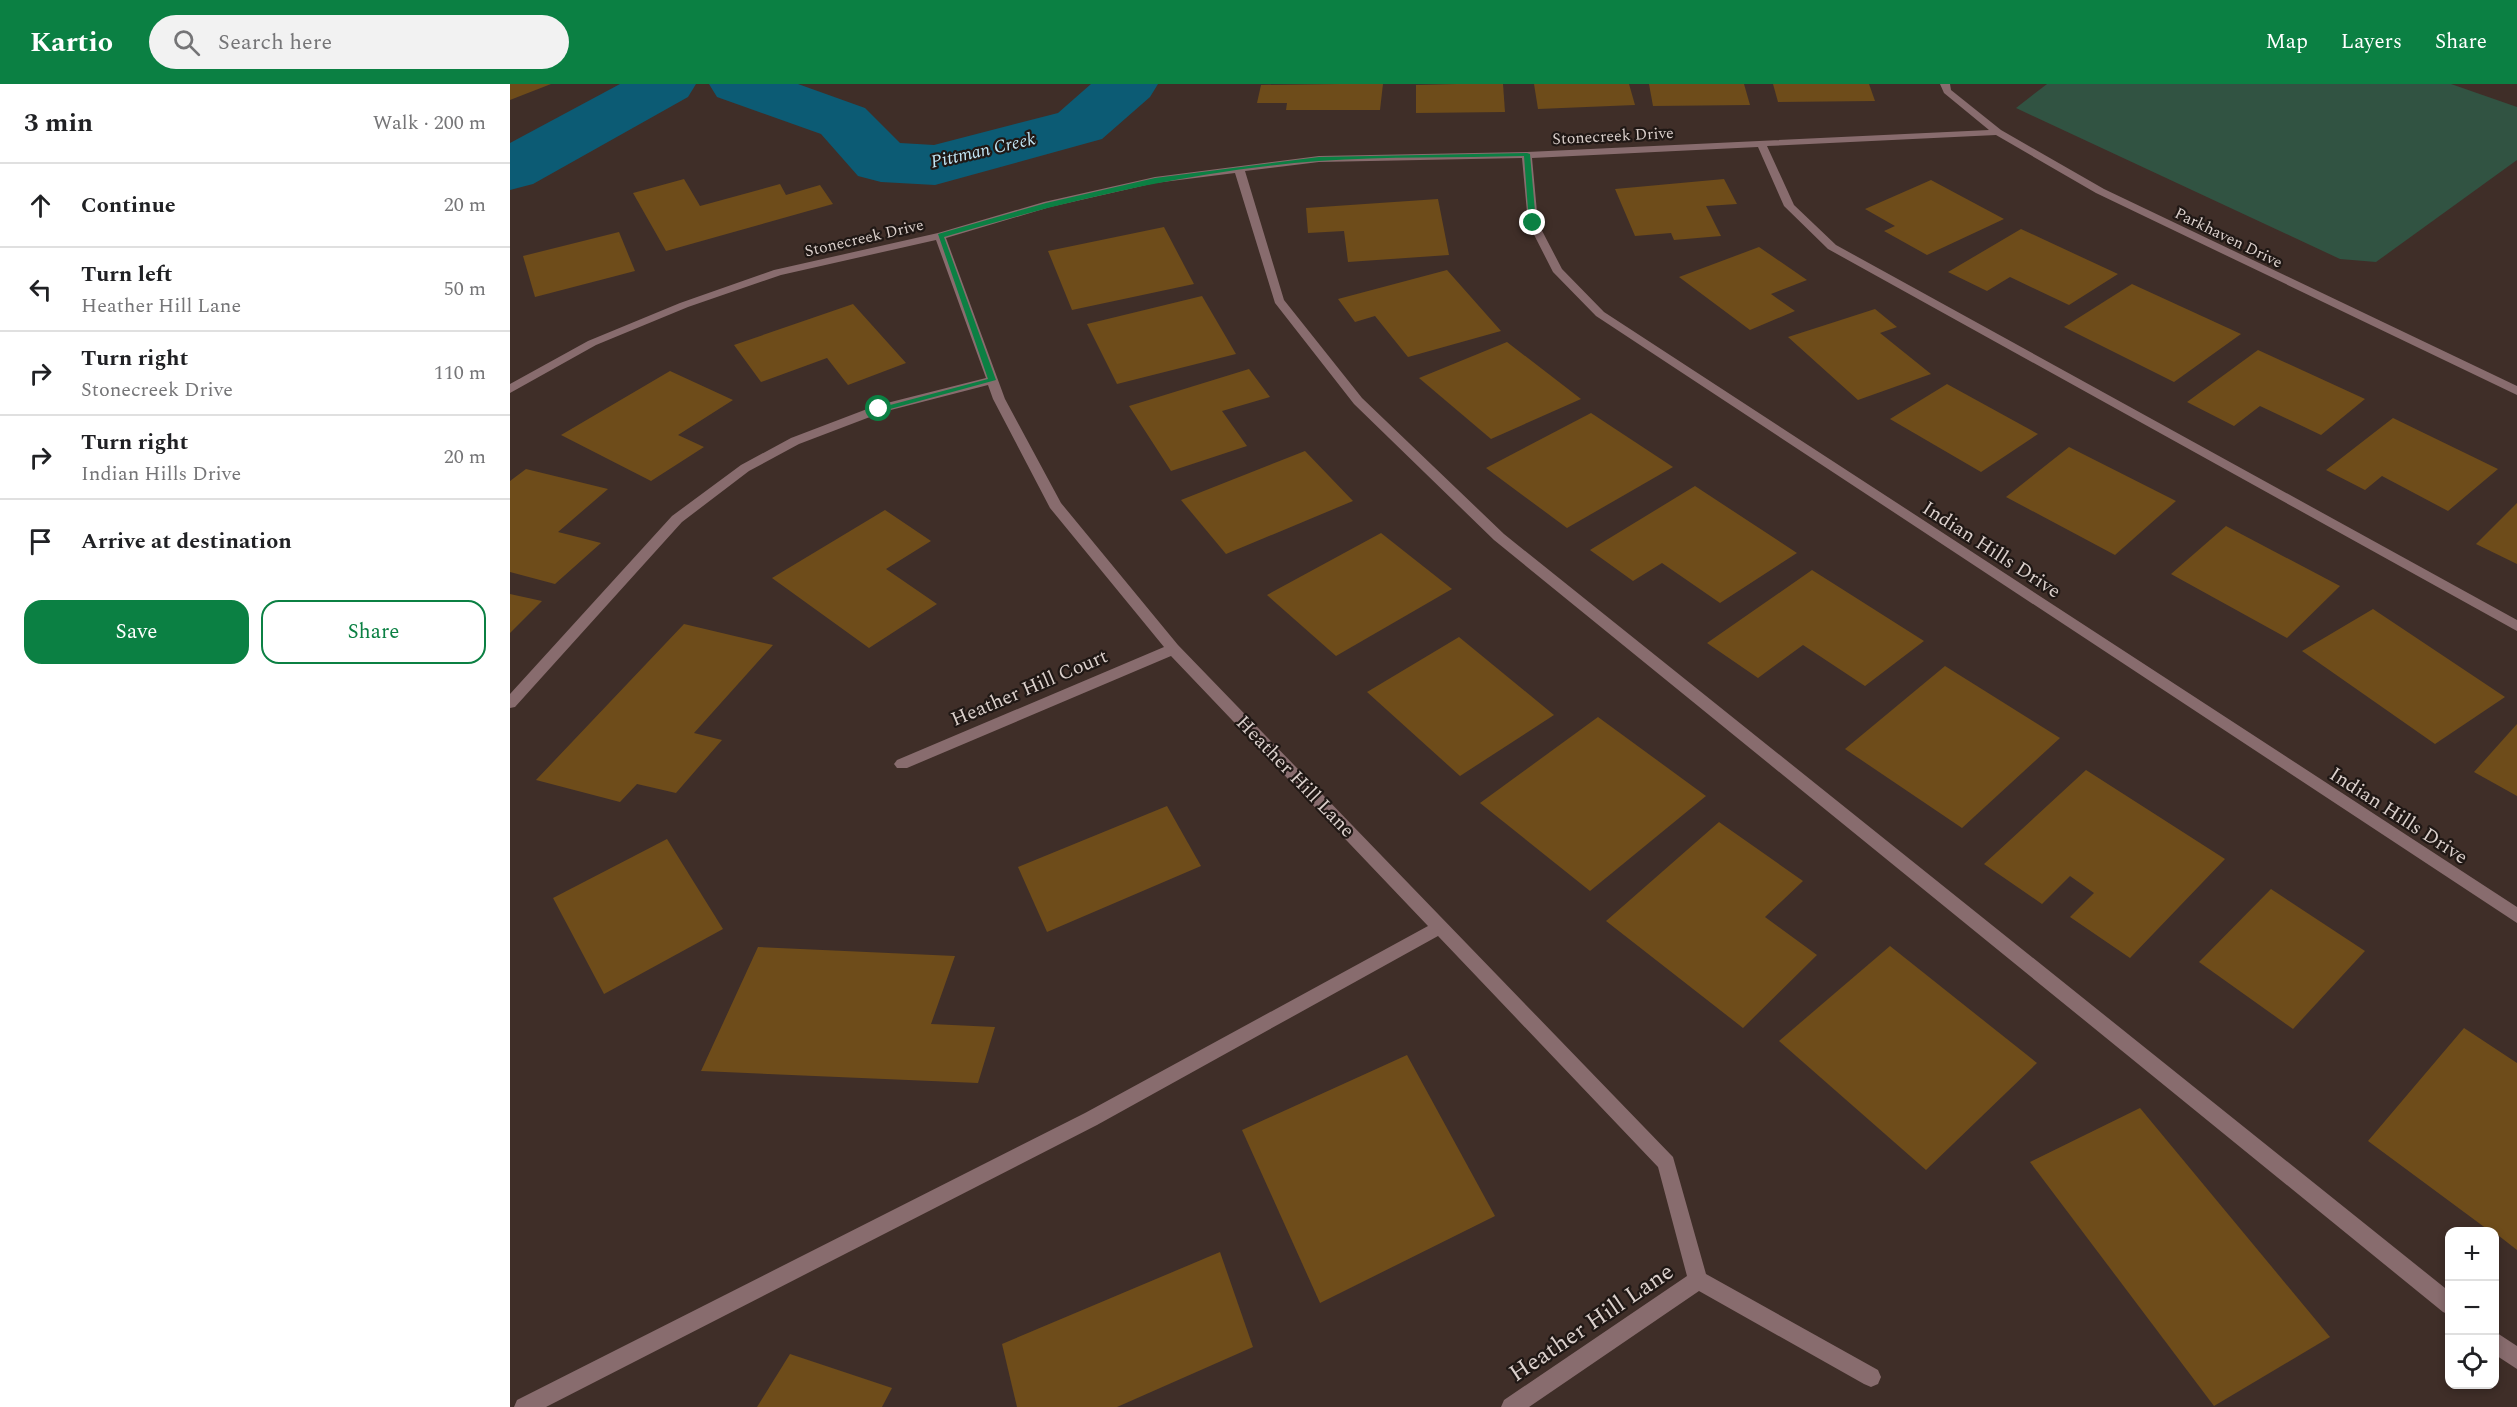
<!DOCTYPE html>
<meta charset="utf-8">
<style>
:root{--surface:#fff;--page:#f2f2f2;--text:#202124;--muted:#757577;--line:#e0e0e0;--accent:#0b8043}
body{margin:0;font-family:Spectral,serif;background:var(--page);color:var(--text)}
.controls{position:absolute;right:18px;bottom:18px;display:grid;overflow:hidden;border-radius:12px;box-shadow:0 3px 9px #0003}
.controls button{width:54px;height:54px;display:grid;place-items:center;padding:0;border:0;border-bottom:2px solid var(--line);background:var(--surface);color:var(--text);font:30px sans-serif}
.stop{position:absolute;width:18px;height:18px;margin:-14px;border:4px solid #0b8043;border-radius:50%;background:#fff}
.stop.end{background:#0b8043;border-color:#fff;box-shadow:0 2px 6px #0008}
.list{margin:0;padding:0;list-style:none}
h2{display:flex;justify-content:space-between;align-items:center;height:78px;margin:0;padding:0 24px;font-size:26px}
h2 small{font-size:20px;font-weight:400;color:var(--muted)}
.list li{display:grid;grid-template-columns:39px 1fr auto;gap:18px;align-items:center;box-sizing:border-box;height:84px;padding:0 24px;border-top:2px solid var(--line)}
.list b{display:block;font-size:22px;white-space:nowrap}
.list p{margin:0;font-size:20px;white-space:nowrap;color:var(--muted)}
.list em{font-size:20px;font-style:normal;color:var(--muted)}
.actions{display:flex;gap:12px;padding:18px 24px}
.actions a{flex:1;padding:14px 0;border:2px solid var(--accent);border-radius:18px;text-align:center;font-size:21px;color:var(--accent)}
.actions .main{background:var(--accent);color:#fff}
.icon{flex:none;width:33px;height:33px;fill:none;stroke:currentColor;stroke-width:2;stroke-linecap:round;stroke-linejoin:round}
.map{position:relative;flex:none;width:2007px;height:1323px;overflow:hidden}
header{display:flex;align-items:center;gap:36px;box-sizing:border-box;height:84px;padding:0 30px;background:var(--accent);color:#fff}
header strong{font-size:28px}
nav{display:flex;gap:33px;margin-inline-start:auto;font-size:21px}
.search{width:420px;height:54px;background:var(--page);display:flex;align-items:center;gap:15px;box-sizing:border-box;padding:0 21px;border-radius:33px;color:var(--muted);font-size:22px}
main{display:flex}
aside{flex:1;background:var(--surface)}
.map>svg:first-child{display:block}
</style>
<header>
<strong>Kartio</strong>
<div class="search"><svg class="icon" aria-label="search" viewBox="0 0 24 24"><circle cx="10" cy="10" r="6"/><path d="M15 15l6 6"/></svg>Search here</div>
<nav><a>Map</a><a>Layers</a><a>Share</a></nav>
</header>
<main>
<aside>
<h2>3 min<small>Walk · 200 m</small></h2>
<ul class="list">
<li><svg class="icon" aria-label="ahead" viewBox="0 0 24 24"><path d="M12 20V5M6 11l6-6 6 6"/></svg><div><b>Continue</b></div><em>20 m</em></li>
<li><svg class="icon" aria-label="left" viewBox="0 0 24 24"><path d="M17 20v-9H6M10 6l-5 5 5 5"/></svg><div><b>Turn left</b><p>Heather Hill Lane</p></div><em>50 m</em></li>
<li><svg class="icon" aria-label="right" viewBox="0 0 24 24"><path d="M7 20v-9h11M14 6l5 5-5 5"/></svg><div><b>Turn right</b><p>Stonecreek Drive</p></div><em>110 m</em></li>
<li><svg class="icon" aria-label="right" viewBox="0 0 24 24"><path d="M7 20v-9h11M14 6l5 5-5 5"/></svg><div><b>Turn right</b><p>Indian Hills Drive</p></div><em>20 m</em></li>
<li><svg class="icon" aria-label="arrive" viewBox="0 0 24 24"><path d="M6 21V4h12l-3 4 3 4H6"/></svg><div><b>Arrive at destination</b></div></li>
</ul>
<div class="actions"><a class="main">Save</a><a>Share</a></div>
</aside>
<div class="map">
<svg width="2007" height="1323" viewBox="0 0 2007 1323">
<rect width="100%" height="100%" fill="#3f2e28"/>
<!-- green -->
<path fill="#315342" d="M1537 0H1941L2007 23V76L1866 178 1830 175 1506 24Z"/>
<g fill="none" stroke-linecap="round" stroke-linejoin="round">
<!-- river -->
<g fill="#0c5b74" fill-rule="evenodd">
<path d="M110 0H186L178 13 23 100 0 106V59Z"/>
<path d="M199 0H288L355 24 390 59 424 61 548 29 581 0H648L640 13 592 55 425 101 371 98 348 92 311 50 207 13Z"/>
</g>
</g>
<!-- building -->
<g fill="#6e4c1a">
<path d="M0 0H41L0 16Z"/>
<path d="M829 0H873L870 26H776L777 19H747L751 1Z"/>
<path d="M946 0H993L995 28 906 29V1Z"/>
<path d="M1024 0H1119L1125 21 1028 25Z"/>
<path d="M1139 0H1234L1240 21 1143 22Z"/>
<path d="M1263 0H1359L1365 17 1268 18Z"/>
<path d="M174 95 190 122 270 100 276 111 310 101 323 120 156 167 123 109Z"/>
<path d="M1214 95 1227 120 1196 122 1211 152 1164 156 1161 149 1125 152 1105 105Z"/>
<path d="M1421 96 1494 135 1417 171 1374 147 1385 142 1355 125Z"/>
<path d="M928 115 939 171 838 178 834 147 798 149 796 124Z"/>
<path d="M654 143 684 200 562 226 538 167Z"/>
<path d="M1511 145 1608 190 1559 221 1500 193 1477 207 1438 188Z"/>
<path d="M109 148 125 187 25 213 13 172Z"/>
<path d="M1249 163 1297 196 1261 210 1285 227 1240 246 1169 193Z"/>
<path d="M937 186 991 247 898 273 865 232 845 238 828 215Z"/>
<path d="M1622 200 1731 250 1664 298 1554 243Z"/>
<path d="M692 212 726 270 607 300 577 240Z"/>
<path d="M343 220 396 279 338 301 317 274 251 298 224 261Z"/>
<path d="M1365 225 1387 243 1370 249 1421 290 1348 316 1278 253Z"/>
<path d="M997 258 1071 315 981 355 909 294Z"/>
<path d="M1748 266 1855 315 1811 351 1750 322 1724 342 1677 318Z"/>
<path d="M739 285 760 313 712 327 737 362 661 387 619 322Z"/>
<path d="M160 287 223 316 168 351 194 363 141 397 51 351Z"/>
<path d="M1437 300 1528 350 1471 388 1380 335Z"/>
<path d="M1081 329 1163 383 1057 444 976 384Z"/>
<path d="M1883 334 1988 385 1938 427 1872 392 1855 406 1816 386Z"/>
<path d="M1559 363 1666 417 1605 471 1496 413Z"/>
<path d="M795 367 843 417 716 470 671 416Z"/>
<path d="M16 385 98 405 48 448 91 459 45 500 0 488V397Z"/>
<path d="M1185 402 1287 469 1210 519 1152 479 1123 497 1080 466Z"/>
<path d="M2007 419V480L1966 460Z"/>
<path d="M375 426 421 457 376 485 427 520 359 564 262 494Z"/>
<path d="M1716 442 1830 502 1777 554 1661 490Z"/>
<path d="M871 449 942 505 826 572 757 511Z"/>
<path d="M1302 486 1414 557 1355 602 1293 561 1248 594 1197 559Z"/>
<path d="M0 510 32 517 0 549Z"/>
<path d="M1863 525 1995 613 1925 660 1792 567Z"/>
<path d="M174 540 263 561 184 649 212 656 166 709 127 700 110 718 26 696Z"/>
<path d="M949 553 1044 631 950 692 857 608Z"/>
<path d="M1435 582 1550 654 1452 744 1335 665Z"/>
<path d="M1088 633 1196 712 1080 807 970 719Z"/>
<path d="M2007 640V712L1964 688Z"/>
<path d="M1576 686 1715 775 1620 874 1560 833 1584 809 1560 792 1532 820 1474 780Z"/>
<path d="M657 722 691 782 537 848 508 783Z"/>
<path d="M1209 738 1293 797 1255 833 1307 871 1233 944 1096 837Z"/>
<path d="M157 755 213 845 94 910 43 814Z"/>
<path d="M1761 805 1855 867 1783 945 1689 878Z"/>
<path d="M1380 862 1527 979 1416 1086 1269 957Z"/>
<path d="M248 863 445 872 421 940 485 943 468 999 191 987Z"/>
<path d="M1954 944 2007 979V1166L1984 1148H1981L1858 1057Z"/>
<path d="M897 971 985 1132 810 1219 732 1046Z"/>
<path d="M1630 1024 1820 1253 1704 1322 1520 1078Z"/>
<path d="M710 1168 743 1263 607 1323H507L492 1260Z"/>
<path d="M280 1270 382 1304 372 1323H247Z"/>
</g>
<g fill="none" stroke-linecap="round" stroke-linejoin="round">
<!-- minor -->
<g fill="#886c6e" fill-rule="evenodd">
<path d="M1430 0H1440L1441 6 1491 46 1594 105 2007 302V311L1586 109 1486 51 1257 62 1284 121 1326 161 2007 536V547L1318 165 1274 122 1248 63 1022 74 1028 139 1052 185 1094 228 2007 823V839L1086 232 1043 188 1018 139 1012 74 809 78 735 87 774 216 852 314 994 450 1940 1208V1231L1933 1228 984 456 844 320 765 219 725 89 645 99 540 123 436 154 495 315 551 419 668 561 1163 1073 1196 1190 1368 1286 1371 1293 1368 1300 1361 1303 1354 1300 1189 1207 1019 1323H991L994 1316 1177 1192 1148 1083 928 852 587 1041 36 1323H4L7 1316 575 1029 918 842 661 572 397 684H387L384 680 387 676 654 563 540 424 483 315 478 301 373 328 289 360 239 387 172 438 5 623 0 624V610L162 432 231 381 281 354 365 322 476 294 426 156 271 191 178 223 86 261 0 309V300L78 257 170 219 264 186 428 149 534 118 645 93 809 72 1017 68 1479 46 1434 9Z"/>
<path d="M1984 1247 2007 1262V1285L1984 1270Z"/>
</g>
</g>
<!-- route -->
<path fill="#0b8043" d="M1017 69 1020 70 1026 139 1023 141 1019 139 1014 72C946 74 877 72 809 77 679 87 558 116 434 153L486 296 369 328 365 325 478 295 428 150 536 119 645 94 809 73Z"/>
<g text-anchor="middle" stroke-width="4.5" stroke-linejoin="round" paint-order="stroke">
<!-- far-street labels -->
<g font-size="16" fill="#dbd0cc" stroke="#201815">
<text transform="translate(1103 51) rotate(-3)" y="6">Stonecreek Drive</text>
<text transform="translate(354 153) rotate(-13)" y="6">Stonecreek Drive</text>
<text transform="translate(1719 153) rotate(26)" y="6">Parkhaven Drive</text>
</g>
<!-- far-water labels -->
<g font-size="18" font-style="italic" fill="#c2e6f6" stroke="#201815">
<text transform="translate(473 66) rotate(-13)" y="6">Pittman Creek</text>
</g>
<!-- street labels -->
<g font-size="20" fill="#dbd0cc" stroke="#201815">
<text transform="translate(1482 465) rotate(33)" y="7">Indian Hills Drive</text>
<text transform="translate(519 603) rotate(-23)" y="7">Heather Hill Court</text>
<text transform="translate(786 692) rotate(46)" y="7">Heather Hill Lane</text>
<text transform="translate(1889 731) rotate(33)" y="7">Indian Hills Drive</text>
</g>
<!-- near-street labels -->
<g font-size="24" fill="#dbd0cc" stroke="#201815">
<text transform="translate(1081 1238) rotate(-34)" y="8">Heather Hill Lane</text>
</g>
</g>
</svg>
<div class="controls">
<button>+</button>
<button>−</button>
<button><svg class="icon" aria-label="locate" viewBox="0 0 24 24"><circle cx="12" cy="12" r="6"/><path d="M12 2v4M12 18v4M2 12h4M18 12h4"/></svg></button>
</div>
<div class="stop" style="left:369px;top:325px"></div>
<div class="stop end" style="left:1023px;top:139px"></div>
</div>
</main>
